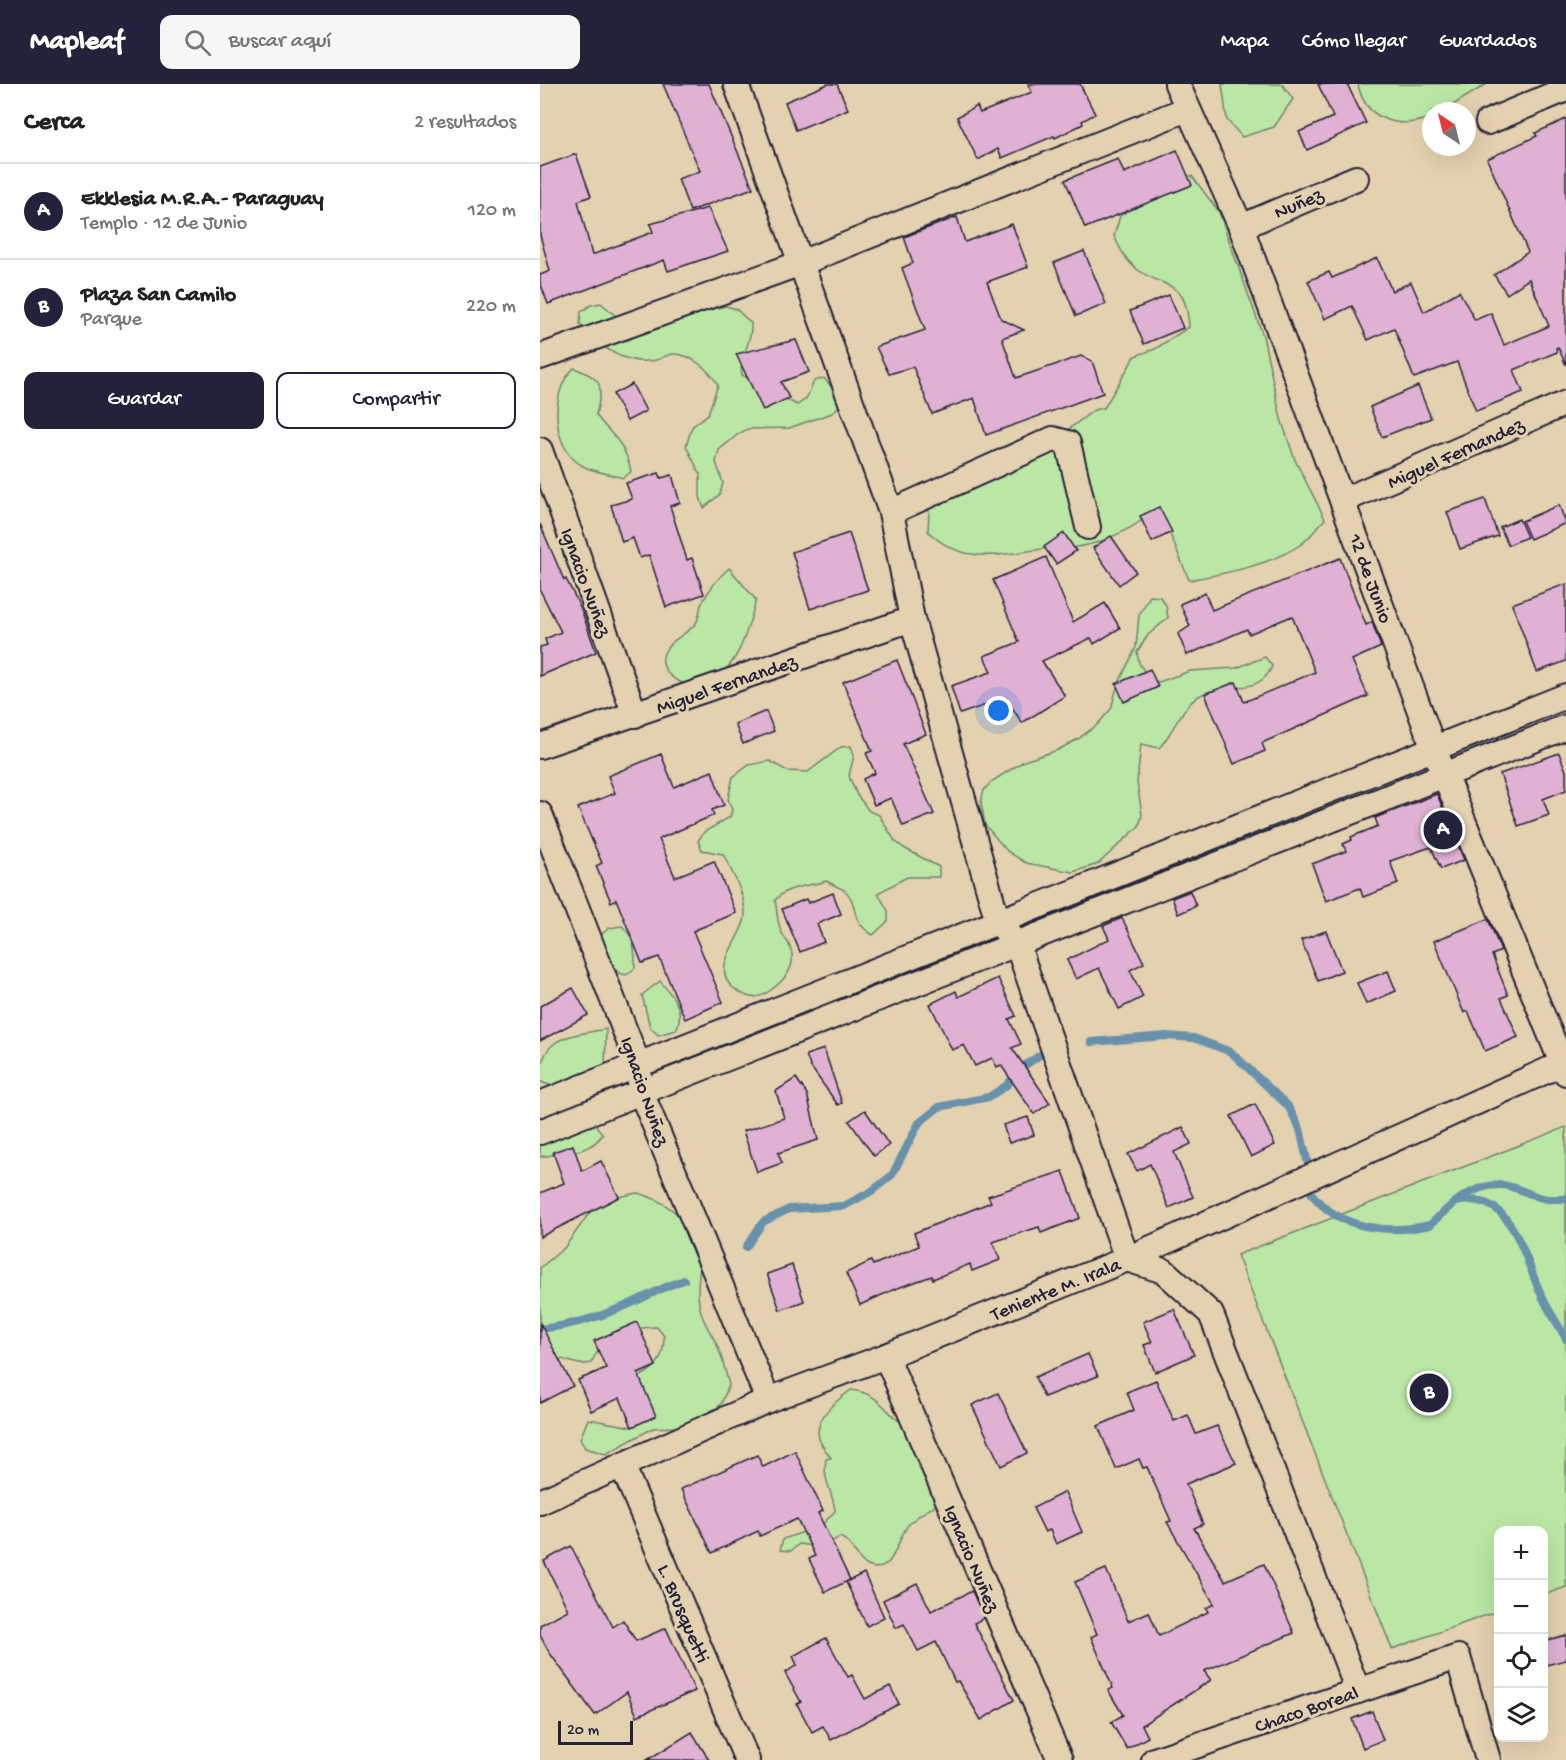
<!DOCTYPE html>
<html lang="es">
<meta charset="utf-8">
<style>
:root{--surface:#fff;--page:#f6f6f6;--text:#222;--muted:#767676;--line:#e0e0e0;--accent:#22223b}
body{margin:0;font-family:"Gochi Hand",sans-serif;background:var(--page);color:var(--text)}
.controls{position:absolute;right:18px;bottom:18px;display:grid;overflow:hidden;border-radius:12px;box-shadow:0 6px 24px #0002}
.controls button{width:54px;height:54px;display:grid;place-items:center;padding:0;border:0;border-bottom:2px solid var(--line);background:var(--surface);color:var(--text);font:30px sans-serif}
.compass{position:absolute;left:882px;top:18px;width:54px;height:54px;border-radius:50%;background:var(--surface);box-shadow:0 6px 24px #0002;rotate:325deg}
.scale{position:absolute;left:18px;bottom:15px;width:75px;box-sizing:border-box;padding-left:6px;border:3px solid #22223b;border-top:0;font-size:16px;line-height:21px;white-space:nowrap;color:#22223b;-webkit-text-stroke:4px #e4d1af;paint-order:stroke}
.you{position:absolute;left:459px;top:627px;width:21px;height:21px;margin:-15px;border:4px solid #fff;border-radius:50%;background:#1a73e8;box-shadow:0 0 0 9px #1a73e833}
.badge{display:grid;place-items:center;width:39px;height:39px;border-radius:50%;background:var(--accent);color:#fff;font-size:20px;font-weight:700}
.pin{position:absolute;translate:-50% -50%;border:3px solid #fff;box-shadow:0 2px 6px #0006}
.list{margin:0;padding:0;list-style:none}
h2{display:flex;justify-content:space-between;align-items:center;height:78px;margin:0;padding:0 24px;font-size:26px}
h2 small{font-size:20px;font-weight:400;color:var(--muted)}
.list li{display:grid;grid-template-columns:39px 1fr auto;gap:18px;align-items:center;box-sizing:border-box;height:96px;padding:0 24px;border-top:2px solid var(--line)}
.list b{display:block;font-size:22px;white-space:nowrap}
.list p{margin:0;font-size:20px;white-space:nowrap;color:var(--muted)}
.list em{font-size:20px;font-style:normal;color:var(--muted)}
.actions{display:flex;gap:12px;padding:18px 24px}
.actions a{flex:1;padding:14px 0;border:2px solid var(--accent);border-radius:12px;text-align:center;font-size:21px;color:var(--accent)}
.actions .main{background:var(--accent);color:#fff}
.icon{flex:none;width:33px;height:33px;fill:none;stroke:currentColor;stroke-width:2;stroke-linecap:round;stroke-linejoin:round}
.map{position:relative;flex:none;width:1026px;height:1676px;overflow:hidden}
header{display:flex;align-items:center;gap:36px;box-sizing:border-box;height:84px;padding:0 30px;background:var(--accent);color:#fff}
header strong{font-size:28px}
nav{display:flex;gap:33px;margin-inline-start:auto;font-size:21px}
.search{width:420px;height:54px;background:var(--page);display:flex;align-items:center;gap:15px;box-sizing:border-box;padding:0 21px;border-radius:12px;color:var(--muted);font-size:22px}
main{display:flex}
aside{flex:1;background:var(--surface)}
.map>svg:first-child{display:block}
</style>
<header>
<strong>Mapleaf</strong>
<div class="search"><svg class="icon" aria-label="search" viewBox="0 0 24 24"><circle cx="10" cy="10" r="6"/><path d="M15 15l6 6"/></svg>Buscar aquí</div>
<nav><a>Mapa</a><a>Cómo llegar</a><a>Guardados</a></nav>
</header>
<main>
<aside>
<h2>Cerca<small>2 resultados</small></h2>
<ul class="list">
<li><span class="badge">A</span><div><b>Ekklesia M.R.A.- Paraguay</b><p>Templo · 12 de Junio</p></div><em>120 m</em></li>
<li><span class="badge">B</span><div><b>Plaza San Camilo</b><p>Parque</p></div><em>220 m</em></li>
</ul>
<div class="actions"><a class="main">Guardar</a><a>Compartir</a></div>
</aside>
<div class="map">
<svg width="1026" height="1676" viewBox="0 0 1026 1676">
<rect width="100%" height="100%" fill="#e4d1af"/>
<filter id="ink" filterUnits="userSpaceOnUse"><feTurbulence type="fractalNoise" baseFrequency=".0167" numOctaves="2"/><feDisplacementMap in="SourceGraphic" scale="12" xChannelSelector="R" yChannelSelector="G"/><feConvolveMatrix kernelMatrix="1 2 1 2 8 2 1 2 1" color-interpolation-filters="sRGB"/></filter>
<g filter="url(#ink)">
<!-- green -->
<g fill="#bbe7a4" stroke="#6e8470" stroke-width="1.5">
<path d="M682 0H742L753 15 734 43 702 53 687 36Z"/>
<path d="M818 0H947L903 27H891V33C860 46 825 37 818 0Z"/>
<path d="M632 92H652L679 128 723 252 741 335 755 376 785 435C777 443 769 455 760 461 728 482 686 489 649 496L619 423C598 442 566 459 537 463 528 465 519 463 510 464 464 469 424 484 388 447L389 425 396 417 521 351 554 326 564 324 595 272 615 265 649 243C646 195 629 207 598 186 586 177 580 165 574 152L580 132 617 107Z"/>
<path d="M61 219 78 234 165 227 186 222 196 225 211 239C213 259 198 273 202 291L257 321 266 315 274 297 284 294 298 311 300 321 292 329 249 344 207 345 197 351 179 366 176 378 183 399 180 410 164 424 160 413V390L146 362 152 343 168 330 178 301C170 287 152 270 134 270 127 270 123 274 116 276 86 283 57 261 40 240L41 228 51 221Z"/>
<path d="M34 284C64 296 63 300 56 331 72 353 85 357 91 388L83 394C71 390 54 388 43 382 11 365 9 307 34 284Z"/>
<path d="M189 484 216 516C208 545 198 588 165 600 146 607 114 589 125 567 132 554 148 550 156 539 160 533 159 523 163 517 169 506 179 493 189 484Z"/>
<path d="M610 512 620 513 626 521 628 534 608 551 597 568 599 579 610 596 619 598 650 587 696 584 725 573 732 582C721 611 691 599 667 608 641 618 636 646 619 664L601 660 597 698 602 731 599 742 558 780 533 788 486 779 467 767 445 741 441 718 444 706 451 698 484 677 518 666 538 655 557 641 571 625 577 603 596 563 599 531Z"/>
<path d="M311 662 314 671 309 692 317 711 329 727 339 731 355 757 364 764 399 783V793H367L338 809 348 827V837L333 851C307 835 320 818 304 806 299 803 291 800 286 797 267 803 249 801 235 816 237 825 237 838 241 847 243 853 248 857 250 863 258 883 244 897 228 908 222 912 214 915 207 912 157 891 206 854 205 830 205 810 192 788 183 770L162 766 158 757 164 748 190 733 192 726 188 715 193 693 209 681 230 677 247 687 268 688 301 663Z"/>
<path d="M868 686 870 691 491 842 487 839Z"/>
<path d="M82 842C95 853 95 868 95 884L86 891C66 886 66 869 61 851L69 844Z"/>
<path d="M446 853 449 858 123 988 121 985Z"/>
<path d="M120 897C133 913 146 925 136 946L118 951 110 943 102 911Z"/>
<path d="M66 945 65 985C44 996 24 1011 0 997 0 951 29 952 66 945Z"/>
<path d="M38 1033 56 1042 63 1050C49 1071 23 1068 0 1073V1049Z"/>
<path d="M1026 1043V1503L1004 1511V1446H958V1527L852 1565 697 1171Z"/>
<path d="M97 1109C121 1114 154 1137 160 1164 163 1179 155 1201 159 1219 161 1234 168 1244 175 1257 182 1270 185 1287 189 1301L181 1320 165 1333 135 1343 113 1344 66 1370 45 1364 40 1355 48 1335 92 1343 99 1293C118 1284 124 1273 124 1252L117 1243C85 1244 67 1247 51 1279 26 1285 22 1262 0 1286V1184L25 1163 50 1128 79 1113Z"/>
<path d="M311 1306C332 1308 341 1319 354 1333 362 1340 373 1346 382 1352L400 1418C390 1425 378 1431 369 1440 357 1452 355 1493 328 1482 315 1476 314 1459 300 1453L281 1463 259 1460 251 1467 240 1466 243 1455 281 1442 295 1427C293 1406 282 1398 286 1375L291 1374C288 1369 282 1363 280 1357 271 1336 297 1316 311 1306Z"/>
</g>
<g fill="none" stroke-linecap="round" stroke-linejoin="round">
<!-- stream -->
<g stroke="#6791ac" stroke-width="8">
<path d="M551 958 626 952 654 954 691 968 748 1022 760 1045 767 1076"/>
<path d="M772 1110C799 1146 849 1150 890 1141 909 1122 933 1099 962 1101 977 1102 992 1113 1007 1115 1013 1115 1020 1115 1026 1115"/>
<path d="M916 1118C973 1104 984 1176 1001 1210 1008 1226 1018 1240 1026 1255"/>
<path d="M206 1163 223 1138 249 1125 304 1122 332 1107 352 1091 379 1039 399 1023 449 1013 467 1001 484 982 509 965"/>
<path d="M0 1245C28 1242 57 1234 83 1223 104 1214 122 1203 144 1196"/>
</g>
</g>
<!-- building -->
<g fill="#e0b1d2" stroke="#22223b" stroke-width="1.5">
<path d="M123 0H169L213 104 150 127 138 95 160 87Z"/>
<path d="M288 0H297L308 25 256 46 245 18Z"/>
<path d="M488 0H540L555 30 542 37 543 40 515 54 514 52 462 74 458 65 438 76 417 33 437 22 440 29 492 8Z"/>
<path d="M778 0H807L826 39 767 66 759 48 793 33Z"/>
<path d="M1026 35V281L1018 263 1016 264 1017 268 974 286 983 308 936 327 917 278 874 294 854 244 828 256 812 222 785 235 768 197 789 188 792 194 837 174 852 207 871 198 884 228 919 207 935 236 951 229 964 261 1009 242 989 195 967 210 954 191 988 168 947 75 997 52 995 49Z"/>
<path d="M637 66 652 101 545 144 525 96 578 75 584 89Z"/>
<path d="M36 70 51 112 38 117 52 171 113 148 110 140 168 124 188 167 128 187 124 176 8 220 0 198V191L10 187 0 151V83Z"/>
<path d="M417 133 425 158 472 140 488 183 447 198 461 235 484 246 462 254 476 294 541 272 552 277 563 309 446 351 434 314 392 330 373 283 349 290 336 263 385 246 362 184 373 179 364 153Z"/>
<path d="M544 167 566 220 536 232 514 179Z"/>
<path d="M629 211 643 244 604 260 590 227Z"/>
<path d="M256 256 269 288 241 298 249 314 223 326 196 270Z"/>
<path d="M92 300 106 327 87 337 73 310Z"/>
<path d="M878 302 891 334 842 353 830 323Z"/>
<path d="M119 389 121 394 132 391 140 419 130 422 147 476 152 474 164 510 126 523 109 471 100 474 93 454 82 458 71 421 92 415 86 399Z"/>
<path d="M945 415 958 452 920 465 907 428Z"/>
<path d="M1019 421 1026 439 990 455 982 437Z"/>
<path d="M619 423 632 448 612 458 600 432Z"/>
<path d="M979 435 987 453 968 461 960 443Z"/>
<path d="M0 440 24 496 26 495 41 525 56 568 0 592V563L7 561 5 555 21 548 0 506Z"/>
<path d="M309 449 328 506 270 525 252 468Z"/>
<path d="M524 449 536 467 516 480 504 463Z"/>
<path d="M571 452 596 488 579 501 553 464Z"/>
<path d="M506 473 533 538 565 519 580 544 554 560 551 554 502 577 525 612 482 639 466 614 420 630 411 602 451 588 444 572 479 558 453 496Z"/>
<path d="M800 474 826 541 832 538 841 563 812 576 828 612 722 659 725 667 694 680 665 610 696 598 704 618 775 588 752 532 709 550 707 545 647 571 638 550 650 542 640 520 665 509 672 526Z"/>
<path d="M1026 500V577L997 588 972 520Z"/>
<path d="M357 576 386 650 363 660 394 730 363 742 351 714 334 721 323 695 335 689 326 669 332 667 303 598Z"/>
<path d="M610 585 618 603 584 618 576 600Z"/>
<path d="M226 627 234 647 203 660 195 640Z"/>
<path d="M1019 669 1026 687V706L1003 715 1009 731 978 742 960 690Z"/>
<path d="M121 670 134 703 172 687 184 721 172 726 174 731 119 755 135 793 174 777 196 829 153 847 183 918 145 935 119 873 102 879 76 815 71 818 56 782 62 779 38 724 75 709 68 692Z"/>
<path d="M897 710 924 776 901 785 891 763 850 777 858 800 823 813 820 804 786 817 772 780 806 767 803 760 812 756 811 753 838 742 835 734Z"/>
<path d="M650 807 656 822 638 830 632 814Z"/>
<path d="M293 809 301 830 277 840 284 858 260 868 242 825 266 815 268 819Z"/>
<path d="M582 834 604 879 590 886 603 913 579 925 559 884 536 895 527 876 569 855 563 842Z"/>
<path d="M948 835 961 867 952 871 968 911 961 914 978 953 945 967 928 927 924 929 894 857Z"/>
<path d="M786 847 802 887 778 897 761 856Z"/>
<path d="M848 887 856 907 826 920 817 899Z"/>
<path d="M458 894 476 932 469 935 481 960 472 964 510 1019 494 1030 461 981 457 983 452 974 435 982 424 961 412 966 390 920 416 907 418 913Z"/>
<path d="M33 904 48 931 0 957V922Z"/>
<path d="M284 965 302 1019 298 1021 270 982 266 971Z"/>
<path d="M256 994 267 1010 278 1056 238 1069 242 1079 217 1088 203 1047 244 1034 236 1007Z"/>
<path d="M715 1020 735 1061 711 1073 691 1032Z"/>
<path d="M325 1026 349 1061 334 1072 309 1037Z"/>
<path d="M488 1033 494 1051 469 1059 463 1041Z"/>
<path d="M643 1043 651 1060 634 1068 653 1113 629 1124 610 1080 597 1087 588 1070Z"/>
<path d="M33 1061 42 1087 61 1077 79 1113 0 1153V1109L24 1099 13 1068Z"/>
<path d="M523 1087 540 1134 501 1149 499 1143 453 1158 460 1176 432 1187 430 1180 393 1195 392 1192 355 1205 320 1221 306 1189 331 1177 333 1181 379 1162 374 1149 451 1118 448 1112Z"/>
<path d="M252 1181 264 1217 240 1226 227 1190Z"/>
<path d="M634 1225 654 1271 615 1288 604 1261 612 1258 603 1238Z"/>
<path d="M97 1238 116 1282 98 1290 116 1332 92 1343 80 1314 51 1327 38 1296 66 1284 54 1257Z"/>
<path d="M0 1239 33 1302 0 1319Z"/>
<path d="M548 1270 558 1292 504 1313 495 1293Z"/>
<path d="M616 1296 634 1337 648 1331 656 1350 677 1342 696 1379 646 1400 663 1440 654 1444 685 1497 724 1480 754 1549 664 1587 671 1596 602 1641 608 1653 587 1665 571 1638 583 1631 568 1606 573 1604 551 1553 557 1550 535 1498 566 1485 588 1537 609 1528 619 1552 668 1528 666 1524 674 1520 627 1438 631 1437 607 1383 603 1384 599 1375 576 1385 558 1342 594 1326 587 1308Z"/>
<path d="M458 1309 487 1369 461 1382 432 1321Z"/>
<path d="M255 1367 283 1427 278 1429 310 1496 285 1508 269 1475 275 1472 257 1435 220 1452 218 1447 172 1469 141 1405 217 1371 223 1383Z"/>
<path d="M525 1408 542 1448 516 1460 510 1446 505 1448 493 1424Z"/>
<path d="M31 1462 73 1543 83 1536 96 1557 126 1544 155 1607 97 1632 87 1608 55 1631 9 1568 0 1551V1541L28 1526 4 1477Z"/>
<path d="M324 1489 344 1533 327 1542 306 1498Z"/>
<path d="M377 1499 391 1527 432 1507 444 1534 434 1539 474 1616 441 1636 418 1597 415 1598 396 1558 378 1567 364 1540 356 1544 343 1516Z"/>
<path d="M1026 1551V1576L1006 1581 1004 1557Z"/>
<path d="M286 1554 308 1593 312 1591 325 1615 350 1602 359 1620 291 1656 283 1642 272 1648 257 1620 261 1618 245 1589 257 1581 253 1572Z"/>
<path d="M832 1627 843 1656 823 1664 812 1635Z"/>
<path d="M152 1648 169 1676H107Z"/>
</g>
<g fill="none" stroke-linecap="round" stroke-linejoin="round">
<defs>
<g id="minor">
<path d="M196 0 351 428 372 535 458 838 477 860 587 1175 624 1187 671 1230 818 1607"/>
<path d="M637 0 701 143 894 665 1026 989"/>
<path d="M948 38 1026 5"/>
<path d="M701 143 816 94"/>
<path d="M0 273 261 179 647 25"/>
<path d="M0 366 95 631"/>
<path d="M804 416 1026 319"/>
<path d="M351 428 513 355 528 359 548 443"/>
<path d="M0 662 372 535"/>
<path d="M0 730 98 980 101 1008 228 1316"/>
<path d="M0 1020 1026 612"/>
<path d="M0 1048 1026 643"/>
<path d="M346 1272 520 1676"/>
<path d="M83 1383 207 1676"/>
<path d="M0 1418 228 1316 346 1272 587 1175 1026 978"/>
<path d="M614 1676 918 1573 948 1676"/>
</g>
</defs>
<!-- minor casing -->
<use href="#minor" stroke="#22223b" stroke-width="28"/>
<!-- minor -->
<use href="#minor" stroke="#e4d1af" stroke-width="24"/>
</g>
</g>
<g text-anchor="middle" stroke-width="6" stroke-linejoin="round" paint-order="stroke">
<!-- street labels -->
<g font-size="20" fill="#22223b" stroke="#e4d1af">
<text transform="translate(758 118) rotate(-23)" y="7">Nuñez</text>
<text transform="translate(915 368) rotate(-24)" y="7">Miguel Fernandez</text>
<text transform="translate(832 494) rotate(70)" y="7">12 de Junio</text>
<text transform="translate(47 498) rotate(70)" y="7">Ignacio Nuñez</text>
<text transform="translate(186 599) rotate(-19)" y="7">Miguel Fernandez</text>
<text transform="translate(106 1007) rotate(71)" y="7">Ignacio Nuñez</text>
<text transform="translate(515 1204) rotate(-22)" y="7">Teniente M. Irala</text>
<text transform="translate(433 1474) rotate(67)" y="7">Ignacio Nuñez</text>
<text transform="translate(145 1529) rotate(67)" y="7">L. Brusquetti</text>
<text transform="translate(766 1624) rotate(-19)" y="7">Chaco Boreal</text>
</g>
</g>
</svg>
<div class="controls">
<button>+</button>
<button>−</button>
<button><svg class="icon" aria-label="locate" viewBox="0 0 24 24"><circle cx="12" cy="12" r="6"/><path d="M12 2v4M12 18v4M2 12h4M18 12h4"/></svg></button>
<button><svg class="icon" aria-label="layers" viewBox="0 0 24 24"><path d="M12 4l9 5-9 5-9-5zM3 14l9 5 9-5"/></svg></button>
</div>
<svg class="compass" viewBox="-18 -18 36 36"><path d="M0-13l5 13h-10z" fill="#e53935"/><path d="M0 13l5-13h-10z" fill="#767676"/></svg>
<div class="scale">20 m</div>
<div class="you"></div>
<div class="pin badge" style="left:903px;top:746px">A</div>
<div class="pin badge" style="left:889px;top:1309px">B</div>
</div>
</main>
